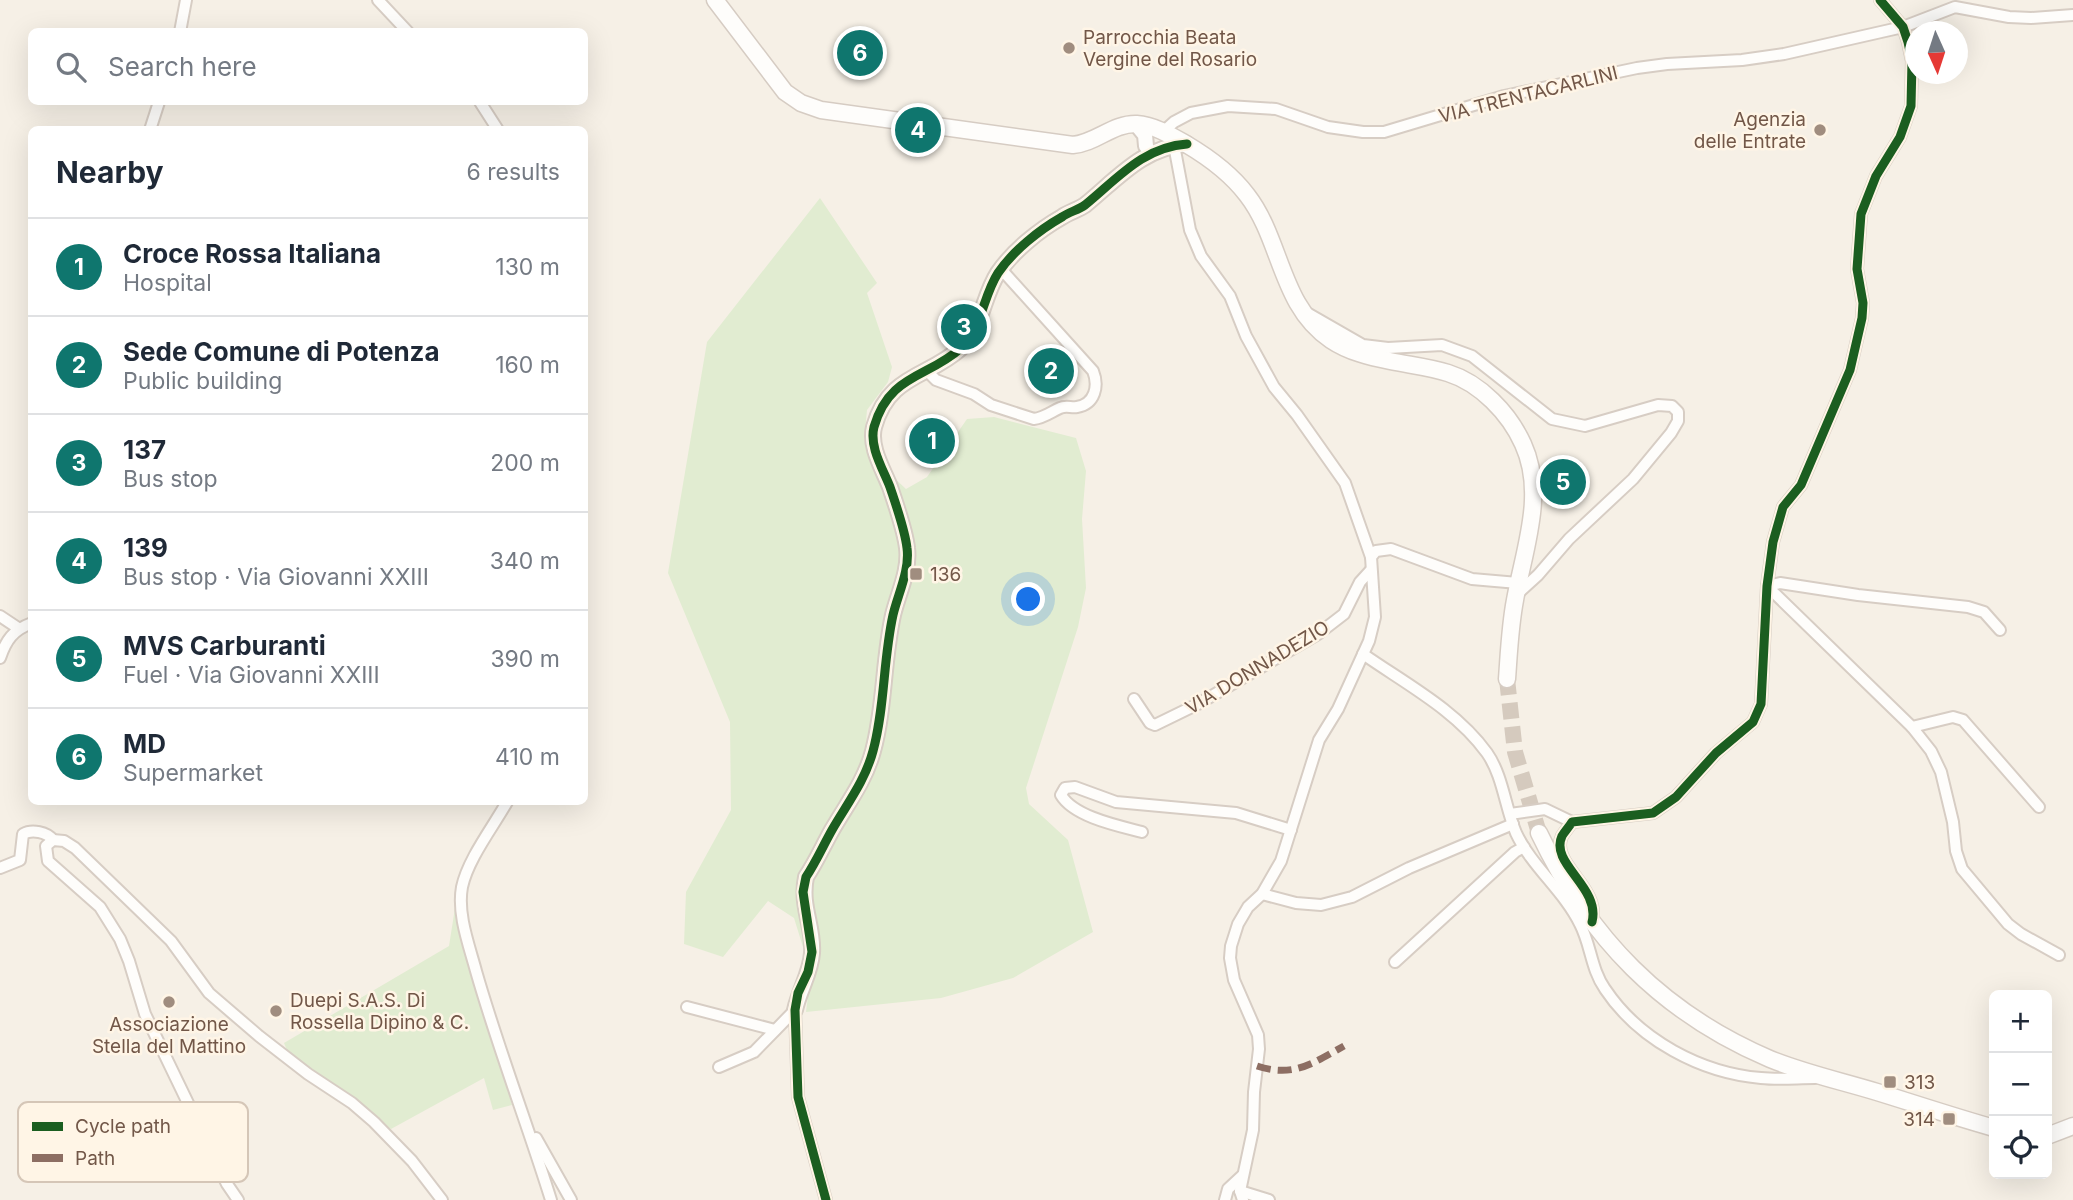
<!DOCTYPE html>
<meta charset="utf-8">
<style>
:root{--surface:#fff;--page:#f6f6f7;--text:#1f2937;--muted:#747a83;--line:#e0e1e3;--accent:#0f766e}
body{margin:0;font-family:Inter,sans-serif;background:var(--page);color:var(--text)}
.controls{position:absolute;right:21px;bottom:21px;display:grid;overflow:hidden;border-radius:10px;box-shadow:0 7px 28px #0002}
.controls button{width:63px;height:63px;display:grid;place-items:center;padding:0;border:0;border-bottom:2px solid var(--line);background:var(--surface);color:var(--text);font:35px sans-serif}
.compass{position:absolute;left:1905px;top:21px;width:63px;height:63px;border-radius:50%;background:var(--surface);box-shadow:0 7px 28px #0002;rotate:177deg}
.you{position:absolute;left:1029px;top:600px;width:24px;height:24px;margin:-18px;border:5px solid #fff;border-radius:50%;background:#1a73e8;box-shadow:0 0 0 10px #1a73e833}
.badge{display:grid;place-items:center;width:46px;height:46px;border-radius:50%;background:var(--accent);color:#fff;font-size:23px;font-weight:700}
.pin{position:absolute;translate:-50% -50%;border:4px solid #fff;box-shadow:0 2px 7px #0006}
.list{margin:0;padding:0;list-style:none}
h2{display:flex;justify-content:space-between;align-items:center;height:91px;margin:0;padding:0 28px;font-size:30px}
h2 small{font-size:23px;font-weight:400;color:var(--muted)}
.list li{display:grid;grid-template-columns:46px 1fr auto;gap:21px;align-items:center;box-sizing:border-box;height:98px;padding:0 28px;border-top:2px solid var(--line)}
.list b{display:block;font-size:26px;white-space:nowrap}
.list p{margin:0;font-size:23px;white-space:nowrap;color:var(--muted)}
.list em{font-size:23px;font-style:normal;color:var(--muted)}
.icon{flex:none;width:38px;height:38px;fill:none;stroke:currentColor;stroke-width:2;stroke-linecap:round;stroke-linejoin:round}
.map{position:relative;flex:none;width:2073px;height:1200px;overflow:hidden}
.search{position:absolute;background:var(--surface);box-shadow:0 7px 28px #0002;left:28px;top:28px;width:560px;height:77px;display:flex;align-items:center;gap:18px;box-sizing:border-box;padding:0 24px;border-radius:10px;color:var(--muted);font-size:26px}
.panel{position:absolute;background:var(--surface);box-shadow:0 7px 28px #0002;left:28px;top:126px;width:560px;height:679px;border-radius:10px}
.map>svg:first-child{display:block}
</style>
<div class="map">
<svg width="2073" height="1200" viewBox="0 0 2073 1200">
<rect width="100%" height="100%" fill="#f6f0e6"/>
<!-- green -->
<g fill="#e1ecd1">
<path d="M820 198 877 283 867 293 892 367 888 382 867 410 865 432 871 456 906 489 927 477 967 419 994 417 1076 438 1086 471 1082 519 1086 588 1078 627 1026 788 1029 804 1068 840 1093 932 1013 978 941 998 806 1012 811 973 794 918 768 901 723 957 684 944 686 892 731 810 730 722 668 573 707 342Z"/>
<path d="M455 908 512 1105 493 1110 484 1078 391 1129 289 1055 284 1043 449 946Z"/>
</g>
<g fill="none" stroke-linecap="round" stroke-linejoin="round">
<!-- secondary-tunnel -->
<path stroke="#d5cabe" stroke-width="16" stroke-dasharray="16 8" stroke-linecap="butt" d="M1507 679 1515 752 1539 833"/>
<defs>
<g id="minor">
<path d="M378 0 408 32"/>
<path d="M180 32 186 0"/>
<path d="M480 102 498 130"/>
<path d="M150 130 159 102"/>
<path d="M1163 132 1174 122 1191 113 1228 106 1276 109 1328 127 1363 132H1384L1504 96 1637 68 1667 64 1742 60 1784 54 1903 27 1955 7 2009 17 2031 18 2073 15"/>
<path d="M1174 145 1190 230 1201 256 1230 296 1246 336 1274 387 1297 415 1345 483 1371 557"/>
<path d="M1309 314 1363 345 1388 348 1442 345 1472 356 1552 419 1585 426 1658 405 1672 406 1678 412V421L1671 433 1633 479 1569 539 1538 575 1516 595"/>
<path d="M926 370 936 380 974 394 991 405 1034 419C1044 418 1051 412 1060 408 1066 405 1071 408 1077 407 1095 404 1099 386 1093 371L1001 269"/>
<path d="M1767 586 1912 727 1953 717 1963 720 2039 807"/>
<path d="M1767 586 1780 583 1858 595 1968 607 1984 612 2000 630"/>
<path d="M0 616 18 628"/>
<path d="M1363 654C1406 684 1456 710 1487 753 1503 776 1505 807 1516 833 1532 867 1564 891 1580 924 1591 945 1591 969 1605 989 1639 1040 1701 1073 1761 1078 1779 1080 1797 1078 1815 1078"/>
<path d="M0 658C6 640 13 630 32 623"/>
<path d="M1134 699 1150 723 1155 725 1198 704 1318 634 1344 614 1360 582 1370 571"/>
<path d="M1912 727 1931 751 1941 772 1953 822 1956 851 1962 869 2008 924 2021 934 2059 955"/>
<path d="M507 802C493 827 468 859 462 887 457 914 469 945 476 971 498 1048 527 1123 551 1200"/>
<path d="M1510 814 1545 809 1572 822"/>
<path d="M1142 832C1119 826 1074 817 1061 795L1065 788 1075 787 1116 802 1236 813 1291 830"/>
<path d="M0 868 20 860 23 834C32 829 47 832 53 840"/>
<path d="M1262 894 1296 903 1321 905 1352 897 1409 868 1513 824"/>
<path d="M1592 922C1601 887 1549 864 1562 836 1565 831 1569 827 1572 822L1653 813 1676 797 1716 753 1753 722 1761 704 1767 586 1773 542 1783 507 1801 485 1850 370 1862 318 1863 303 1857 269 1861 214 1876 176 1900 137 1911 106 1912 61 1908 42 1903 27 1880 0"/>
<path d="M1395 962 1515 852 1524 847"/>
<path d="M687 1007 775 1030"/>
<path d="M795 1010 798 1097 826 1200"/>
<path d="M719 1067 754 1052 795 1010"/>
<path d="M536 1138 571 1200"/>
<path d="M1240 1191 1269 1200"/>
<path d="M238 1200 227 1184 145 1014 129 961 120 939 100 907 48 861 46 846 53 840 64 841 75 848 171 941 209 993 259 1036 308 1074 352 1103 374 1122 412 1161 442 1200"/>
<path d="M1225 1200 1228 1189 1242 1176"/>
<path d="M1243 1200 1240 1191 1253 1130 1254 1092 1259 1049 1258 1035 1234 980 1230 958 1231 946 1238 924 1248 907 1262 894 1281 861 1319 740 1338 709 1369 641 1375 617 1371 557 1376 551 1391 549 1472 579 1518 583"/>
</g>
<g id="tertiary">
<path d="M1136 124 1145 135 1146 146"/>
<path d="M795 1010C799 991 811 972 812 953 814 926 800 907 806 877 816 862 823 846 832 830 847 804 865 781 873 751 885 707 883 660 893 615 898 594 910 570 907 548 905 530 896 505 890 487 883 469 869 447 874 427 889 374 928 378 961 348 982 328 983 296 998 273 1013 251 1039 230 1062 217 1069 212 1078 210 1085 205 1117 179 1143 147 1187 144"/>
</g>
<g id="secondary">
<path d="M715 0 785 92 801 103 821 110 1073 145C1096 143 1113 123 1137 124 1154 125 1172 136 1186 144 1208 157 1232 175 1247 195 1282 240 1280 306 1331 340 1349 352 1370 357 1390 361 1409 365 1429 367 1448 373 1480 383 1509 413 1523 444 1546 494 1524 549 1515 600 1510 626 1509 652 1507 679"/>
<path d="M1539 833C1589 938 1662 1013 1770 1059 1804 1073 1841 1081 1877 1092 1916 1104 1955 1117 1994 1128"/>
<path d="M2047 1136 2073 1126"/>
</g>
</defs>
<!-- minor casing -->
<use href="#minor" stroke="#d7cdc4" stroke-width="14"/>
<!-- tertiary casing -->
<use href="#tertiary" stroke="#d7cdc4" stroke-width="18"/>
<!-- secondary casing -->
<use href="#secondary" stroke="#d6ccc3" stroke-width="19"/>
<!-- minor -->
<use href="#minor" stroke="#fefdfb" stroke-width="10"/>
<!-- tertiary -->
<use href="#tertiary" stroke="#fefdfb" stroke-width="14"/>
<!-- secondary -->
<use href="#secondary" stroke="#fefdfb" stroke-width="16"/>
<!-- quiet -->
<path stroke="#8d6e63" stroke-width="7" stroke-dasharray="14 7" stroke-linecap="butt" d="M1257 1066C1294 1078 1313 1063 1344 1046"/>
<defs>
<g id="cycleway">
<path d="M1592 922C1601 887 1549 864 1562 836 1565 831 1569 827 1572 822L1653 813 1676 797 1716 753 1753 722 1761 704 1767 586 1773 542 1783 507 1801 485 1850 370 1862 318 1863 303 1857 269 1861 214 1876 176 1900 137 1911 106 1912 61 1908 42 1903 27 1880 0"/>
<path d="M826 1200 798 1097 795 1010 798 993 808 972 812 952 803 892 806 877C816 862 823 846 832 830 847 804 865 781 873 751 885 707 883 660 893 615 898 594 910 570 907 548 905 530 896 505 890 487 883 469 869 447 874 427 889 374 928 378 961 348 982 328 983 296 998 273 1013 251 1039 230 1062 217 1069 212 1078 210 1085 205 1117 179 1143 147 1187 144"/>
</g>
</defs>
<!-- cycleway casing -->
<use href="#cycleway" stroke="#fff5e6" stroke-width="13"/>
<!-- cycleway -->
<use href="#cycleway" stroke="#1b5e20" stroke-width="9"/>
</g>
<!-- markers -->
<g fill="#a08d7f" stroke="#fff5e6" stroke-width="2.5">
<circle cx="1069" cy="48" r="7"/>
<circle cx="1820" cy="130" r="7"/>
<rect x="909" y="567" width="14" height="14" rx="3.5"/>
<circle cx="169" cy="1002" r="7"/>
<circle cx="276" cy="1011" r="7"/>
<rect x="1883" y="1075" width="14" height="14" rx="3.5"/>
<rect x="1942" y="1112" width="14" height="14" rx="3.5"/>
</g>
<g text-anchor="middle" stroke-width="5" stroke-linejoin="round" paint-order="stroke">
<!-- poi labels -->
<g font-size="19" fill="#725748" stroke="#fff5e6" text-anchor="start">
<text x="1083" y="44">Parrocchia Beata<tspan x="1083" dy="22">Vergine del Rosario</tspan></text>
<text x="1806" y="126" text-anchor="end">Agenzia<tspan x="1806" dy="22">delle Entrate</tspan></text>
<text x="930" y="581">136</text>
<text x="290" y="1007">Duepi S.A.S. Di<tspan x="290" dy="22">Rossella Dipino &amp; C.</tspan></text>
<text x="169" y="1031" text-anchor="middle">Associazione<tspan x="169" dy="22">Stella del Mattino</tspan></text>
<text x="1904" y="1089">313</text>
<text x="1935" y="1126" text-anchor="end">314</text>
</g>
<!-- street labels -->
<g font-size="19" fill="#725748" stroke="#fff5e6">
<text transform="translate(1528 94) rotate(-14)" y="7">VIA TRENTACARLINI</text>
<text transform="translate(1257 667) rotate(-31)" y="7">VIA DONNADEZIO</text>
</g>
</g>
<!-- legend -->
<rect x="18" y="1102" width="230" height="80" rx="10" fill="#fff5e6" stroke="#d5c6b7" stroke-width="2"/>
<rect x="32" y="1122" width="31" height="9" fill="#1b5e20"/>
<rect x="32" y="1154" width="31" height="8" fill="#8d6e63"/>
<g font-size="19" fill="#725748">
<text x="75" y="1133">Cycle path</text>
<text x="75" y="1165">Path</text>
</g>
</svg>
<div class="controls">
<button>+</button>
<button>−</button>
<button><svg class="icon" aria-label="locate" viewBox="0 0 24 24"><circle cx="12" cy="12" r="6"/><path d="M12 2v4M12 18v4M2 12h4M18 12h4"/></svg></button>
</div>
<svg class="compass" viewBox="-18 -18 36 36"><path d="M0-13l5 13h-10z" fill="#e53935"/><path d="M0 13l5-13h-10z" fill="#747a83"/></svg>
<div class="you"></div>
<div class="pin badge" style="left:932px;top:441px">1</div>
<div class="pin badge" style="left:1051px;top:371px">2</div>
<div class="pin badge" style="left:964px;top:327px">3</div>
<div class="pin badge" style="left:918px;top:130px">4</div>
<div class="pin badge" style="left:1563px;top:482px">5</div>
<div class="pin badge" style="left:860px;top:53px">6</div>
<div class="search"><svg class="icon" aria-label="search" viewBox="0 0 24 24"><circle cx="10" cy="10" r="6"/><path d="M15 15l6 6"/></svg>Search here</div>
<section class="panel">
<h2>Nearby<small>6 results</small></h2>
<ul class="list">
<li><span class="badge">1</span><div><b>Croce Rossa Italiana</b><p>Hospital</p></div><em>130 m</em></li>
<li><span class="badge">2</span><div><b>Sede Comune di Potenza</b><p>Public building</p></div><em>160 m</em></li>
<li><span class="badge">3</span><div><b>137</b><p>Bus stop</p></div><em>200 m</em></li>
<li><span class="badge">4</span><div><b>139</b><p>Bus stop · Via Giovanni XXIII</p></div><em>340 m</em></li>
<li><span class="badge">5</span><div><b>MVS Carburanti</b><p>Fuel · Via Giovanni XXIII</p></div><em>390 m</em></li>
<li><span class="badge">6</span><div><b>MD</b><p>Supermarket</p></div><em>410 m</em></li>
</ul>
</section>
</div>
